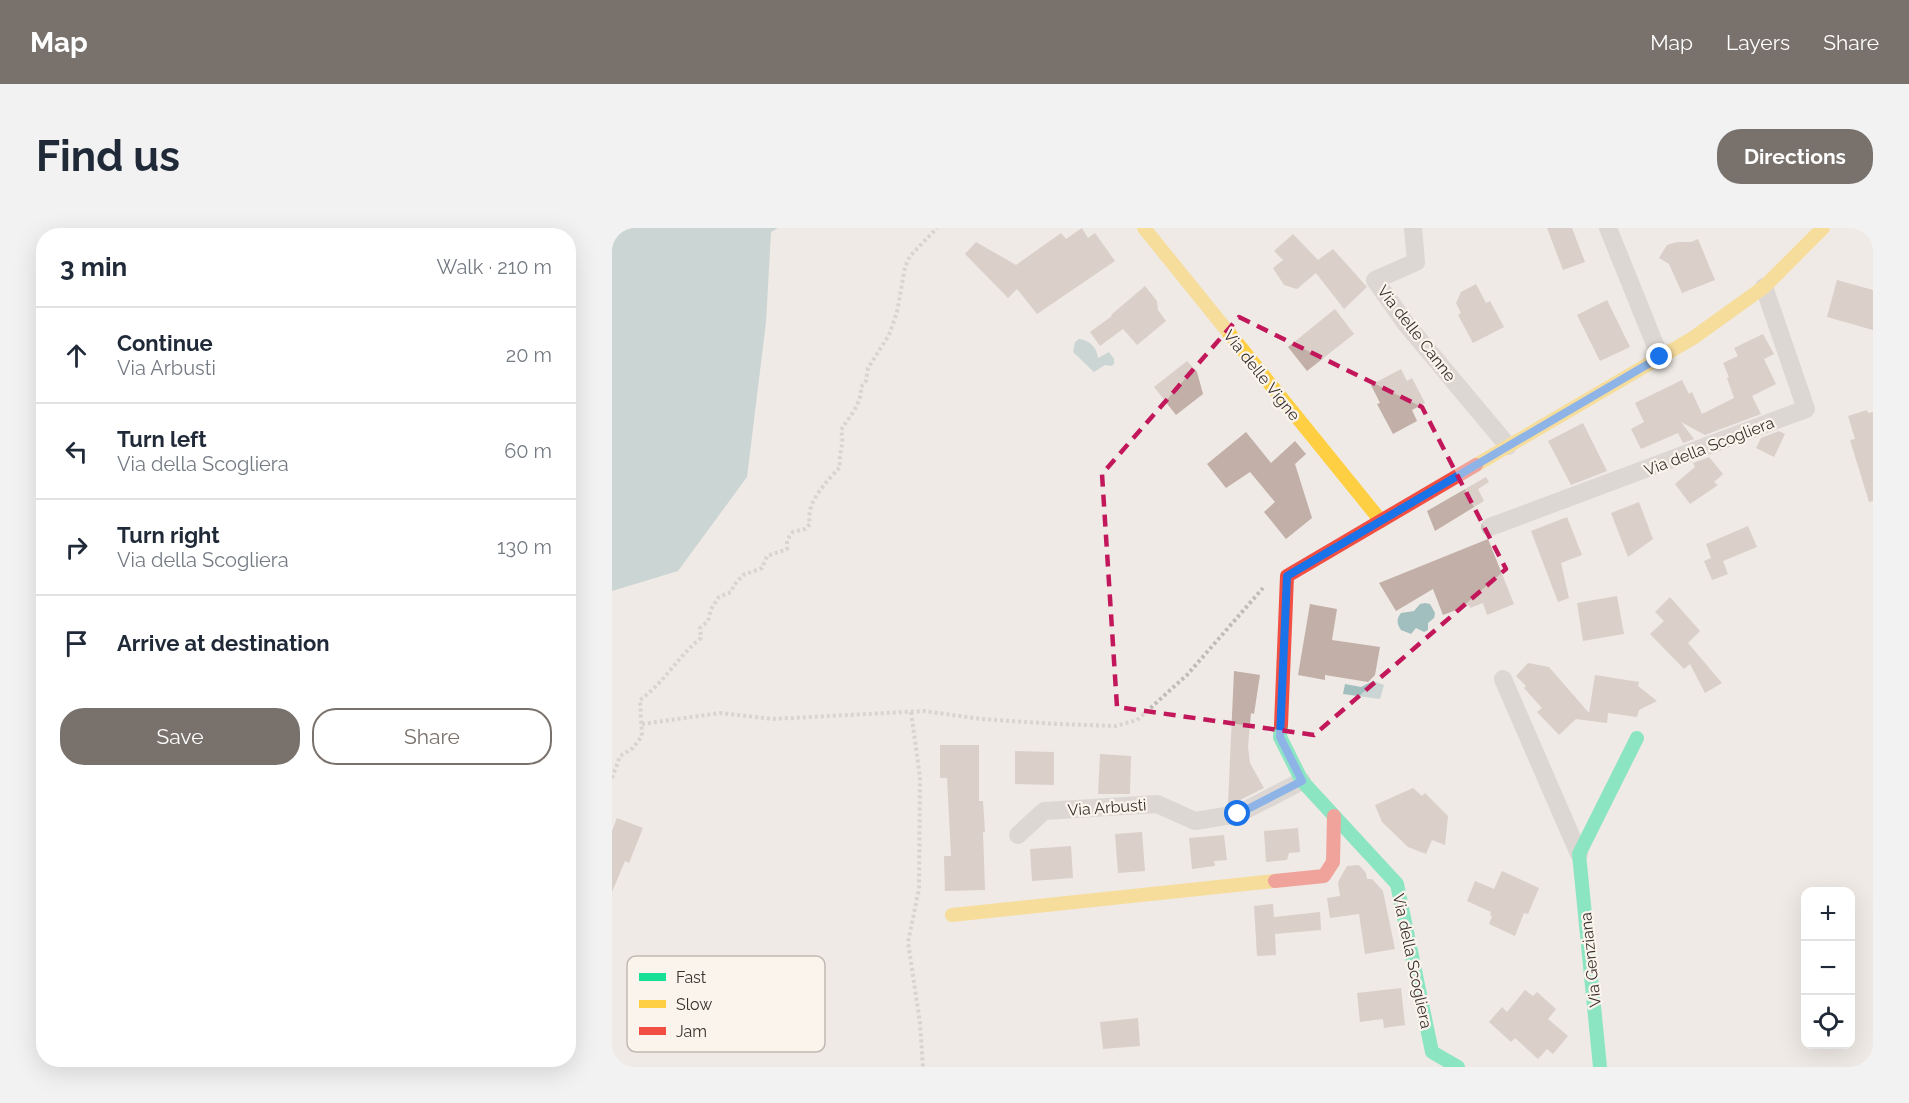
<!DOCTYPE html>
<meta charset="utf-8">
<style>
:root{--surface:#fff;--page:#f2f2f3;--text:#1f2937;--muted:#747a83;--line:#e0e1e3;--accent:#79716c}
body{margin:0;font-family:Raleway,sans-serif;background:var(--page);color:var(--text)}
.controls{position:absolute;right:18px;bottom:18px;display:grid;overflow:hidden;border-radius:12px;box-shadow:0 6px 24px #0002}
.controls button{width:54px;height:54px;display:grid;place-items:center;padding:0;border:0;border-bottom:2px solid var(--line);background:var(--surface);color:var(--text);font:30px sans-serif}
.stop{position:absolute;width:18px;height:18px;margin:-14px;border:4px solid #1a73e8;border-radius:50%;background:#fff}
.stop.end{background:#1a73e8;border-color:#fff;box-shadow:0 2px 6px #0008}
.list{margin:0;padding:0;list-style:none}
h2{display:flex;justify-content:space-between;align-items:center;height:78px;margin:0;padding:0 24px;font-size:26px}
h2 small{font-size:20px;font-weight:400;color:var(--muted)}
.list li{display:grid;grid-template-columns:39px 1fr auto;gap:18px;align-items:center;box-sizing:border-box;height:96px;padding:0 24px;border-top:2px solid var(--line)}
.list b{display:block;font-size:22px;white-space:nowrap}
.list p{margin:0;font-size:20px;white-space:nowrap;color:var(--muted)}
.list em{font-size:20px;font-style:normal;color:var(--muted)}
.actions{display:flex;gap:12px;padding:18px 24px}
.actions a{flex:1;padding:14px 0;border:2px solid var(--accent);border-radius:24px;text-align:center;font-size:21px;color:var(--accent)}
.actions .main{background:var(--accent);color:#fff}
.icon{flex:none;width:33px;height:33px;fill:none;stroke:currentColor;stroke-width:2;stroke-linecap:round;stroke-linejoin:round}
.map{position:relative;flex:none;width:1261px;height:839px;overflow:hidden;border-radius:24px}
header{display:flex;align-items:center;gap:36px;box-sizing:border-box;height:84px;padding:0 30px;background:var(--accent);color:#fff}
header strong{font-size:28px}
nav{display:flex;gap:33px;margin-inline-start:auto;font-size:21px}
.intro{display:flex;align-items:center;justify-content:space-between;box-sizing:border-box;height:144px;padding:0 36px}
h1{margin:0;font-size:42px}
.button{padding:15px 27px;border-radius:24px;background:var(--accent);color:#fff;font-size:21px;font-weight:700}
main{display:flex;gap:36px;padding:0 36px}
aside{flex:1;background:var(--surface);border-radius:24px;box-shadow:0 6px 24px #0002}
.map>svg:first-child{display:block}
</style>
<header>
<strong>Map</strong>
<nav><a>Map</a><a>Layers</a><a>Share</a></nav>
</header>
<div class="intro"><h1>Find us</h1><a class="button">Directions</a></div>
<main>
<aside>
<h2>3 min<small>Walk · 210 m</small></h2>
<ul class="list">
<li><svg class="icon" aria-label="ahead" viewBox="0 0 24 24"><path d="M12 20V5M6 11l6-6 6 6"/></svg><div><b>Continue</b><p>Via Arbusti</p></div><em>20 m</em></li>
<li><svg class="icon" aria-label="left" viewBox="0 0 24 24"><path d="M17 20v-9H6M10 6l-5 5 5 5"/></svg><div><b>Turn left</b><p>Via della Scogliera</p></div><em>60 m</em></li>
<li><svg class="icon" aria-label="right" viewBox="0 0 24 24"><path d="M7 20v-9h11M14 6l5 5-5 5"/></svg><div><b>Turn right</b><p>Via della Scogliera</p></div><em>130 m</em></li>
<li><svg class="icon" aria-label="arrive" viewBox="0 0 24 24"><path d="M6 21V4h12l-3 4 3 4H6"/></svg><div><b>Arrive at destination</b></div></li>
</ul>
<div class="actions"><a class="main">Save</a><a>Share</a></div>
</aside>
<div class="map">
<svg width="1261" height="839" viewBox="0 0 1261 839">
<rect width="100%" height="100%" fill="#efeae5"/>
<!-- water -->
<g fill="#a1bfbf">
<path d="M0 0H166L159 4 154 94 135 249 66 343 0 363Z"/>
<path d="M467 111C478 112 485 120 486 130L497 124 502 131V136L499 138 493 137 482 144 461 124 463 114Z"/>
<path d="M813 375 818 376 823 385 822 390 816 395V402L812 404 804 400 799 406 789 402C785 396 784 391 789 385L802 383 808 376Z"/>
<path d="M761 453 772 457 768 471 731 466 733 456 749 459Z"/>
</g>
<!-- building -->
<g fill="#c2afa7">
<path d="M470 0 476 10 483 5 503 33 425 86 405 61 396 70 353 26 364 14 404 37 449 5 454 11Z"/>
<path d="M935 0H960L973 34 951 42Z"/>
<path d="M681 6 706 32 721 21 755 59 732 81 704 45 685 61 672 57 661 40 671 32 662 23Z"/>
<path d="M1086 11 1103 52 1070 65 1057 36 1047 30 1055 17 1065 14H1079Z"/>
<path d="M1225 52 1261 62V102L1215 89Z"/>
<path d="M864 56 874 75 878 73 892 99 861 115 846 87 849 85 844 75 849 64Z"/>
<path d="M533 58 545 73 546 82 554 93 525 117 511 101 488 118 478 104 500 88 499 87Z"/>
<path d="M995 72 1018 119 988 133 965 87Z"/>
<path d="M723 81 742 106 695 143 676 119Z"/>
<path d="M1151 106 1162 126 1152 131 1164 156 1140 168 1149 186 1093 207 1069 194 1082 211 1071 215 1066 205 1029 221 1019 201 1032 194 1023 175 1070 152 1077 166 1080 164 1090 186 1122 170 1115 150 1117 149 1111 135 1126 128 1122 120Z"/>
<path d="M575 133 585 144 591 166 564 187 542 159Z"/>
<path d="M789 141 795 153 800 150 813 175 800 182 805 193 781 206 765 176 768 175 759 157Z"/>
<path d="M1255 182 1256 185 1261 184V273L1257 274 1238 212 1243 211 1236 188Z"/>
<path d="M971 195 995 243 959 257 936 213Z"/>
<path d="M1167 203 1173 206 1162 229 1144 220 1149 210Z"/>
<path d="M634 204 659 235 683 213 694 226 683 236 700 290 674 311 652 284 663 274 638 244 614 260 595 236Z"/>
<path d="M1097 229 1111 246 1102 254 1106 257 1078 276 1063 256 1083 239 1081 235Z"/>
<path d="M874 249 877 254 866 261 872 273 823 303 815 283Z"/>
<path d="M1027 274 1041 311 1016 329 999 285Z"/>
<path d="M955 289 970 327 949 335 957 370 946 374 919 303Z"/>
<path d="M1136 298 1145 319 1111 333 1116 346 1100 352 1092 333 1099 330 1094 316Z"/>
<path d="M876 311 902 376 875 387 871 375 858 380 857 377 831 387 821 361 784 383 767 355Z"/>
<path d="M1005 368 1012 406 971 413 965 375Z"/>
<path d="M1058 369 1088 403 1076 415 1110 455 1093 465 1078 436 1072 441 1038 406 1052 393 1043 384Z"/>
<path d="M698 376 725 381 720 412 768 419 763 447 756 454 713 447V452L686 447Z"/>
<path d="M916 435 937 439 977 485 983 447 1027 454 1026 458 1045 473 1027 482 1025 489 996 485 995 495 964 491 947 507 925 484 930 480 912 460 914 458 904 448Z"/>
<path d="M622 443 648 447 642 486 639 485 636 519 638 535 652 560 622 575 616 576Z"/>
<path d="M328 517H367V573H371L373 604H371L373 662 333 663 332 628H339L335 550H328Z"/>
<path d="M403 523 442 524V557L403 556Z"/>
<path d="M488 526 519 528 518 566H486Z"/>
<path d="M801 560 810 568 813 565 836 588 833 617 820 612 814 626 796 619 770 594 763 577Z"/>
<path d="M5 590 31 600 17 635 13 633 0 664V603Z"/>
<path d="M686 600 688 624 677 625 675 632 654 634 652 603Z"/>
<path d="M530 604 533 643 506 645 503 606Z"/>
<path d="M612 607 615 632 602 633 603 638 580 641 577 610Z"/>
<path d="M459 618 461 650 420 653 418 621Z"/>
<path d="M747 637 754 645 755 651H760L771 663 783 721 753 726 747 686 718 690 715 670 728 668 726 654 735 638Z"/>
<path d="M890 643 927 660 916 686 912 685 903 708 877 696 880 688 878 687 879 684 855 673 863 653 882 661Z"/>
<path d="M661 676 662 689 708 684 709 702 663 706 664 727 645 728 642 678Z"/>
<path d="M789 760 793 797 772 800 771 791 748 794 745 765Z"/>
<path d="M913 762 921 768 925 764 944 781 936 791 956 808 941 826 935 821 926 831 903 810 899 814 877 794 890 779 895 784Z"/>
<path d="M526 790 528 818 491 821 488 794Z"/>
</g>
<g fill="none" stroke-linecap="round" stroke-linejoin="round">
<!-- path -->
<g stroke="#c1bbb6" stroke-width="4" stroke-dasharray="3 3" stroke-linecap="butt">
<path d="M299 484 308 549 307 661 296 714 308 795 311 839"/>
<path d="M30 496 108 485 161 491 312 483 369 491 445 496 504 498 525 492 575 447 651 360"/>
<path d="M0 550 8 528 21 520 30 508 28 472C53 454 66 428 89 410L88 400 96 393 99 381 107 369 119 364 122 357 131 347 150 340 155 328 175 321V312L181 304 193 301 198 296C193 275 215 253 228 239 226 223 233 219 229 202 237 189 250 176 249 159L254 153 256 140 277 107 285 84 293 39 298 28 325 0"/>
</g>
<!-- street -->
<g stroke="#c8c2bd" stroke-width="18">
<path d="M801 0 804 34 763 52 794 96 896 218"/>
<path d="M996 0 1048 129"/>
<path d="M878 299 1194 181 1152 59"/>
<path d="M891 451 967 626"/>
<path d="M406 607 432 583 545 576 583 593 626 586 690 553"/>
</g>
<!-- fast -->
<g stroke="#16e098" stroke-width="14">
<path d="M669 497 668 509 690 553 785 656 820 824 846 839"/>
<path d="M988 839 967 626 1025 510"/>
</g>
<!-- slow -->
<g stroke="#ffcf43" stroke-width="14">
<path d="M532 0 769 293"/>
<path d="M864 237 1081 110 1152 59 1211 0"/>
<path d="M340 687 663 653"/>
</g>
<!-- jam -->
<g stroke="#f24e42" stroke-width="14">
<path d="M669 497 675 348 864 237"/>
<path d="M663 653 712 648 721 634 722 588"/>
</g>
</g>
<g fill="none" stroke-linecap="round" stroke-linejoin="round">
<!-- route -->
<path stroke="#1a73e8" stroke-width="8" d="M626 586 690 553 668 509 675 348 1048 129"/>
</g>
<!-- marked area -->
<path d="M0 0H1261V839H0ZM627 89 810 179 894 341 702 507 505 479 490 246Z" fill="#efeae5" fill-opacity=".55" fill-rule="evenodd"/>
<path fill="none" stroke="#c2185b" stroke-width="4.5" stroke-dasharray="12 8" stroke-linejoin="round" d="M627 89 810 179 894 341 702 507 505 479 490 246Z"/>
<g text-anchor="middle" stroke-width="4.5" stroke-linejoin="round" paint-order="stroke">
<!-- street labels -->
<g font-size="16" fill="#39302b" stroke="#faf4ed">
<text transform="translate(805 105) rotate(52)" y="6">Via delle Canne</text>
<text transform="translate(650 147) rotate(51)" y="6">Via delle Vigne</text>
<text transform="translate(1097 218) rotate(-21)" y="6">Via della Scogliera</text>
<text transform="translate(495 579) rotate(-4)" y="6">Via Arbusti</text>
<text transform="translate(978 732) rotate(-96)" y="6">Via Genziana</text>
<text transform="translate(801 733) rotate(78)" y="6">Via della Scogliera</text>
</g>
</g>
<!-- legend -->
<rect x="15" y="728" width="198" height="96" rx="9" fill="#faf4ed" stroke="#c0b9b3" stroke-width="1.5"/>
<rect x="27" y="745" width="27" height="8" fill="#16e098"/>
<rect x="27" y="772" width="27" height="8" fill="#ffcf43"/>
<rect x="27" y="799" width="27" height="8" fill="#f24e42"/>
<g font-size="16" fill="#39302b">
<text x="64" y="755">Fast</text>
<text x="64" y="782">Slow</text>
<text x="64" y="809">Jam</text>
</g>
</svg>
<div class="controls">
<button>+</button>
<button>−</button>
<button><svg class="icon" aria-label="locate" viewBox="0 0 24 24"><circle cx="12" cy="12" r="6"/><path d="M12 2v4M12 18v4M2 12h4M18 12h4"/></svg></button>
</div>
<div class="stop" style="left:626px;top:586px"></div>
<div class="stop end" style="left:1048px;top:129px"></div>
</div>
</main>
